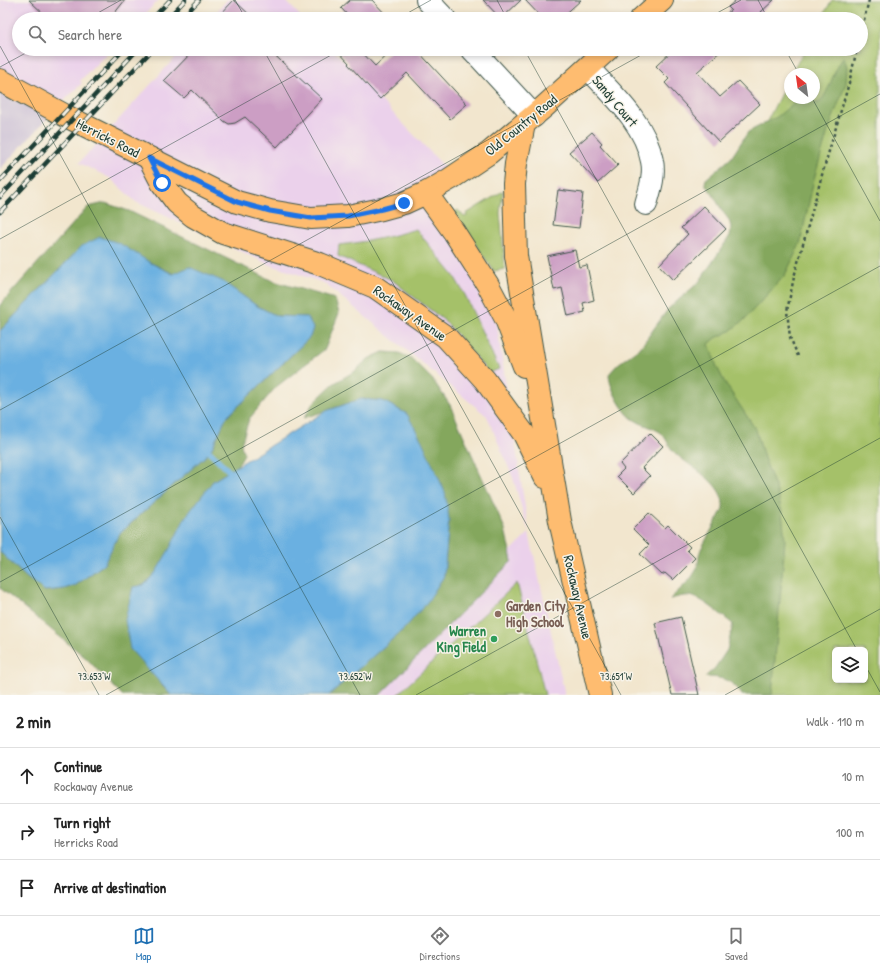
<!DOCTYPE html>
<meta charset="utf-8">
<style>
:root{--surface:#fff;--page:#f6f6f6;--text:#222;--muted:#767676;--line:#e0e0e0;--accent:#1f6fb2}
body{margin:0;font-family:"Patrick Hand",sans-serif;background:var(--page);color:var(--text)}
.controls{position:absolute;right:12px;bottom:12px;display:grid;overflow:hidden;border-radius:6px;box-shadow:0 2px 6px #0003}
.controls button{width:36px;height:36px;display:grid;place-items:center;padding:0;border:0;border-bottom:1px solid var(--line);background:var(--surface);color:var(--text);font:20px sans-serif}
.compass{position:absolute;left:784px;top:68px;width:36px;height:36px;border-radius:50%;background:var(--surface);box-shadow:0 2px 6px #0003;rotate:331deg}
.stop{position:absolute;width:12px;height:12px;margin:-9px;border:3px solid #1a73e8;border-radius:50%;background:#fff}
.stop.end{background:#1a73e8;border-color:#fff;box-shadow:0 1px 4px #0008}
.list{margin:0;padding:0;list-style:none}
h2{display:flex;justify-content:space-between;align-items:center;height:52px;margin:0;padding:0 16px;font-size:17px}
h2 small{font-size:13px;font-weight:400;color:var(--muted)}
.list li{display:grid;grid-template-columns:26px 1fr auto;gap:12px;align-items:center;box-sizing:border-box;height:56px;padding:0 16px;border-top:1px solid var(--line)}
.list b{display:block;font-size:15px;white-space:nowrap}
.list p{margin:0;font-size:13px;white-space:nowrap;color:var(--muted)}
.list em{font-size:13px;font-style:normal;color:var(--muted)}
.icon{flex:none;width:22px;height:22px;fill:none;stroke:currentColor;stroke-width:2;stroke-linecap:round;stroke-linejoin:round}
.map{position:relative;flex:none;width:880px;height:695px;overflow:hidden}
.search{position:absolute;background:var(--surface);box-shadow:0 2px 6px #0003;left:12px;right:12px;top:12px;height:44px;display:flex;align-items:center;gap:10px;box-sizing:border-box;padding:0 14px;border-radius:22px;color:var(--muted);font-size:15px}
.sheet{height:220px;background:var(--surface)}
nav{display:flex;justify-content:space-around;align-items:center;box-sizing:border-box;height:56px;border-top:1px solid var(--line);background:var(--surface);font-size:11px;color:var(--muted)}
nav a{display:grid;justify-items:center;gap:2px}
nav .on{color:var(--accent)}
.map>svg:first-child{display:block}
</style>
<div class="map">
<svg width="880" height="695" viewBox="0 0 880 695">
<rect width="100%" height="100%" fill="#f7f3e8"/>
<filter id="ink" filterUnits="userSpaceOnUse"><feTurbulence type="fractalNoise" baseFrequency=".025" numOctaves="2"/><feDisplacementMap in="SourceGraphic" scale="8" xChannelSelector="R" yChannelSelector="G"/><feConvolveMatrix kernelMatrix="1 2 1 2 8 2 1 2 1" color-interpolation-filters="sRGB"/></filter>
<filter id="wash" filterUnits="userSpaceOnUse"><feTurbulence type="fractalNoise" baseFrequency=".012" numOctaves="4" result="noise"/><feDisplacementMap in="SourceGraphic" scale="16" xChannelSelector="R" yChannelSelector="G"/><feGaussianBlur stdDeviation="0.9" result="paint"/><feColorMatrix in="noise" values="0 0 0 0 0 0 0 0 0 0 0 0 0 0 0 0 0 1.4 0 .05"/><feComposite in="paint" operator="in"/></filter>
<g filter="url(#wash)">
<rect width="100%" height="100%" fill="#f2e6ce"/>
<!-- built -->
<g fill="#ebd1eb">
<path d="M0 0H159L140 19H19V49H111L80 81 82 83 55 110 0 80Z"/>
<path d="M227 0H285L303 19H210Z"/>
<path d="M183 49H332L454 177 425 194 491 287 529 533 565 695H368L529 533 513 478 487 416 324 283 268 264 136 202 110 178 79 163Z"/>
</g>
<!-- industrial -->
<path fill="#cbbfd5" d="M0 80 55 110 0 169Z"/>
<!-- green -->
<g fill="#a5c169" stroke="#627f4e" fill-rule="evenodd">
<path d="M832 0H880V695H751L744 504 679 313 737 225V180L790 76V98H814V74H791L805 49H861V19H821ZM835 650H865V680H835Z"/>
<path d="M503 191 500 213 505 269 494 271 455 214V212L458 210 464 217 467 216 466 214Z"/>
<path d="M416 229 454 276 465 295 499 369 489 373 446 322 392 280 338 256 339 245C366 242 390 237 416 229Z"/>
<path d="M517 583 545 695H397Z"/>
</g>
<!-- forest -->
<g fill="#84a75d" stroke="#527248">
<path d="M844 57 847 67 846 83 828 131 814 179 800 244 785 275 744 320 730 331 716 338 709 344 717 367 725 383 756 430 764 458 776 489 782 512 785 540 772 695H742C733 680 722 677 705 677L715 668 727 650 733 624C722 616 702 597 689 596 683 595 676 598 670 599 679 590 693 579 697 568 699 562 698 555 701 549L723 509C726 483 690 468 674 452 668 446 667 438 660 432 651 426 641 425 633 419 622 411 609 387 609 374L618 364 640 348 668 309 699 282 730 236 731 227 729 220 723 212 712 193 707 187 705 183 706 179 731 158 748 132 777 117 796 101 805 98 810 100 814 103H819C831 90 832 71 844 57Z"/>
<path d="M105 203 129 211 273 281 335 299 339 313 325 349 276 387 249 419 241 445 244 454 237 466 213 481 156 572 144 585 162 686 171 695H122L86 658 0 588V552L26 577 45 591 64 589 76 585 104 564 119 534 210 452 226 418 310 337 313 328 306 317 277 316 257 306 222 281 174 274 151 263 82 246 0 331V305L88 207Z"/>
<path d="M383 352 399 353 411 358 433 380 450 405 505 529 512 561 380 695H329L406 627 444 576 449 519 407 414 383 401 361 399 304 418 313 403 333 384 355 371 368 359Z"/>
</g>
<!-- water -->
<g fill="#6bb0e1" stroke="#45768a">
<path d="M100 237 119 243 151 263 173 274 189 267 222 281 257 306 277 316 307 317 313 328 310 337 226 418 210 452 119 534 104 564 76 585 64 589 45 591 26 577 0 552V331L82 246Z"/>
<path d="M361 399 383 401 407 414 422 441 445 492 449 519 444 576 428 601 406 627 329 695H171L130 649 125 620 133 587 144 585 156 572 170 548 185 518 213 481 326 411Z"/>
</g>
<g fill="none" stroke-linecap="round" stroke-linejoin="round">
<!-- stream -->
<path stroke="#6bb0e1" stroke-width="5.5" d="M205 450 210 452 229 471"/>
</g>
<g id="blocks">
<!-- building -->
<g fill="#cc9ec4">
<path d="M29 0H125L110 19H49Z"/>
<path d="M234 0 254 19H216Z"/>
<path d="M350 0H372L390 19H351L341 8Z"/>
<path d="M483 0H521L501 19Z"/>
<path d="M525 0H581L560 19H543Z"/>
<path d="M736 0H774L761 12 767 19H720L731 10 728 7Z"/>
<path d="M195 49H268L322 99 277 147 245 117 235 123 229 124 224 121 192 90 184 98 164 81Z"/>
<path d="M336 49H359L375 66 393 49H416L467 104 450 119 407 73 380 99 348 64 349 63Z"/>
<path d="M674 49H723L697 72 720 97 738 81 760 104 719 142 665 83 669 79 656 66Z"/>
<path d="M592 132 602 143 600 145 618 165 598 183 569 152Z"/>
<path d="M558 190 583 193 579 228 553 225Z"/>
<path d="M704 206 726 229 673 280 659 265 688 234 681 228Z"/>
<path d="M575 250 579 267 587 265 594 300 583 303 585 312 568 316 562 288 554 290 547 256Z"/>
<path d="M650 433 663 446 642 468 650 476 634 493 617 476 624 469 620 464Z"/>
<path d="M649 513 665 528 668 525 690 547 687 550 695 558 673 580 665 573 662 575 640 554 649 545 633 529Z"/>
<path d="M681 617 699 695H672L655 623Z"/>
</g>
</g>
</g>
<g filter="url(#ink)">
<use href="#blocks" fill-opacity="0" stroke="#3f564b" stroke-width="1"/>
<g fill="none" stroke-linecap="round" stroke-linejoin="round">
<defs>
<g id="minor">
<path d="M427 0 445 19"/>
<path d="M472 49 534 116"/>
<path d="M588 68C613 95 645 123 652 161 655 175 650 190 646 204"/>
</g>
<g id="major">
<path d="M641 19 662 0"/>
<path d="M0 80 66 116 237 202 270 211 311 218 348 216 382 209 404 203 426 193 450 179 489 153 544 107 608 49"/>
<path d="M524 124 516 164 514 184 516 256 560 521 600 695"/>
<path d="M149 158 162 183 177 203 193 216 223 233 320 264 375 287 446 337 485 380 524 434 545 477"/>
<path d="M426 193 454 232 488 285 506 319 524 366"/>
</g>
</defs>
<!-- minor casing -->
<use href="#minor" stroke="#3f564b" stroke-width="24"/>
<!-- major casing -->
<use href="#major" stroke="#3f564b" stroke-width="24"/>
<!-- path -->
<g stroke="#3f564b" stroke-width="2.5" stroke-dasharray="3 3" stroke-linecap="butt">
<path d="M861 32 869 0"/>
<path d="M798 356 790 337 787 311 794 277 822 175 849 83 857 49"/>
</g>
<!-- minor -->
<use href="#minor" stroke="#fff" stroke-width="22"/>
<!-- major -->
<use href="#major" stroke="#febc70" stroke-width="22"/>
<defs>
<g id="rail">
<path d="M152 19 170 0"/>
<path d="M167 19 185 0"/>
<path d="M181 19 199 0"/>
<path d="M0 181 124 49"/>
<path d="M0 197 138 49"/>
<path d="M0 212 153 49"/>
</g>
</defs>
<!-- rail casing -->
<use href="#rail" stroke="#1f3d34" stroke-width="4.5"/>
<!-- rail -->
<use href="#rail" stroke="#f7f3e8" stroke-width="3" stroke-dasharray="9" stroke-linecap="butt"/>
</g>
</g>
<g fill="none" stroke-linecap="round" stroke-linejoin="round" filter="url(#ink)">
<!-- route -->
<path stroke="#1a73e8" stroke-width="5" d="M162 183 149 158 237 202 270 211 311 218 348 216 382 209 404 203"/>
</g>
<!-- ticks -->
<path fill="none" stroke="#1f3d34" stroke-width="1" stroke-opacity="0.45" d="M235 0 246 19M497 0 507 19M758 0 768 19M87 19 121 0M397 19 431 0M706 19 741 0M0 46 360 695M263 49 621 695M524 49 857 650M785 49 799 74M0 67 33 49M812 98 880 221M0 239 342 49M0 410 652 49M0 517 99 695M0 582 880 94M865 665 880 692M106 695 880 266M416 695 880 438M725 695 880 609"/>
<!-- markers -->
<circle fill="#8d6e63" stroke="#f7f3e8" stroke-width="1.5" cx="498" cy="614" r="4"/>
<circle fill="#2e9e5b" stroke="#f7f3e8" stroke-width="1.5" cx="494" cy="639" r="4"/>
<g text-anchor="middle" stroke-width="3" stroke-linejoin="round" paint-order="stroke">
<!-- street labels -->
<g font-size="14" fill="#1f3d34" stroke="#f7f3e8">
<text transform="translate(615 101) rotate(50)" y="5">Sandy Court</text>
<text transform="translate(521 125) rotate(-39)" y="5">Old Country Road</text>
<text transform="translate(108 138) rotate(27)" y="5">Herricks Road</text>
<text transform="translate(410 313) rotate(35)" y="5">Rockaway Avenue</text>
<text transform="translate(578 597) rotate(77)" y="5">Rockaway Avenue</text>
</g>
<!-- education labels -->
<g font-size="14" font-weight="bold" fill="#785e54" stroke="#f7f3e8" text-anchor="start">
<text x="506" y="611">Garden City<tspan x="506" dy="16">High School</tspan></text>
</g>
<!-- leisure labels -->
<g font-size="14" font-weight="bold" fill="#27864d" stroke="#f7f3e8" text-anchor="end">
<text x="486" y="636">Warren<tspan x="486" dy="16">King Field</tspan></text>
</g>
</g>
<g font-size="10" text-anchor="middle" fill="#1f3d34" stroke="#f7f3e8" stroke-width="3" stroke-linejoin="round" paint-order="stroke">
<text x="94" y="680">73.653°W</text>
<text x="355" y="680">73.652°W</text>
<text x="616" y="680">73.651°W</text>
</g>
</svg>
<div class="controls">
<button><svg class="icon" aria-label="layers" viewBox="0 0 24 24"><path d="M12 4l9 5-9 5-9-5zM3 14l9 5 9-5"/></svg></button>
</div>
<svg class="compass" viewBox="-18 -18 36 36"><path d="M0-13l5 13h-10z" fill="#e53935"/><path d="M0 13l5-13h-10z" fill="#767676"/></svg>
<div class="stop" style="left:162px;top:183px"></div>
<div class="stop end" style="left:404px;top:203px"></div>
<div class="search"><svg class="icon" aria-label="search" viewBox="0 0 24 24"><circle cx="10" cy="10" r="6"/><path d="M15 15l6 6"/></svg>Search here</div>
</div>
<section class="sheet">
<h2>2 min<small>Walk · 110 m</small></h2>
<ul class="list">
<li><svg class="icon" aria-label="ahead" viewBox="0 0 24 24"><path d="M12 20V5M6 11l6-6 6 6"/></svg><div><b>Continue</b><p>Rockaway Avenue</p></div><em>10 m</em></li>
<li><svg class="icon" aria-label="right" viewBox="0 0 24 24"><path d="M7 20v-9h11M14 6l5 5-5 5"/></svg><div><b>Turn right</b><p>Herricks Road</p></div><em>100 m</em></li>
<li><svg class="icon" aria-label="arrive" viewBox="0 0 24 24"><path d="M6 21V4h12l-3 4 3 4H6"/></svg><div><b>Arrive at destination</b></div></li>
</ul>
</section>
<nav>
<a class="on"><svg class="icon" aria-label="map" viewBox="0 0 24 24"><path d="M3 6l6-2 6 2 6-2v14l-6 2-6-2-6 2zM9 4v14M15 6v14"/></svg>Map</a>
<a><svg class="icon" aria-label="directions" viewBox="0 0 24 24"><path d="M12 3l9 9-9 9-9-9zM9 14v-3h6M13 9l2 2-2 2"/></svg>Directions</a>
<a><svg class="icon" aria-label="saved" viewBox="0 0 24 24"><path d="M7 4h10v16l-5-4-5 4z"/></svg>Saved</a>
</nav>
